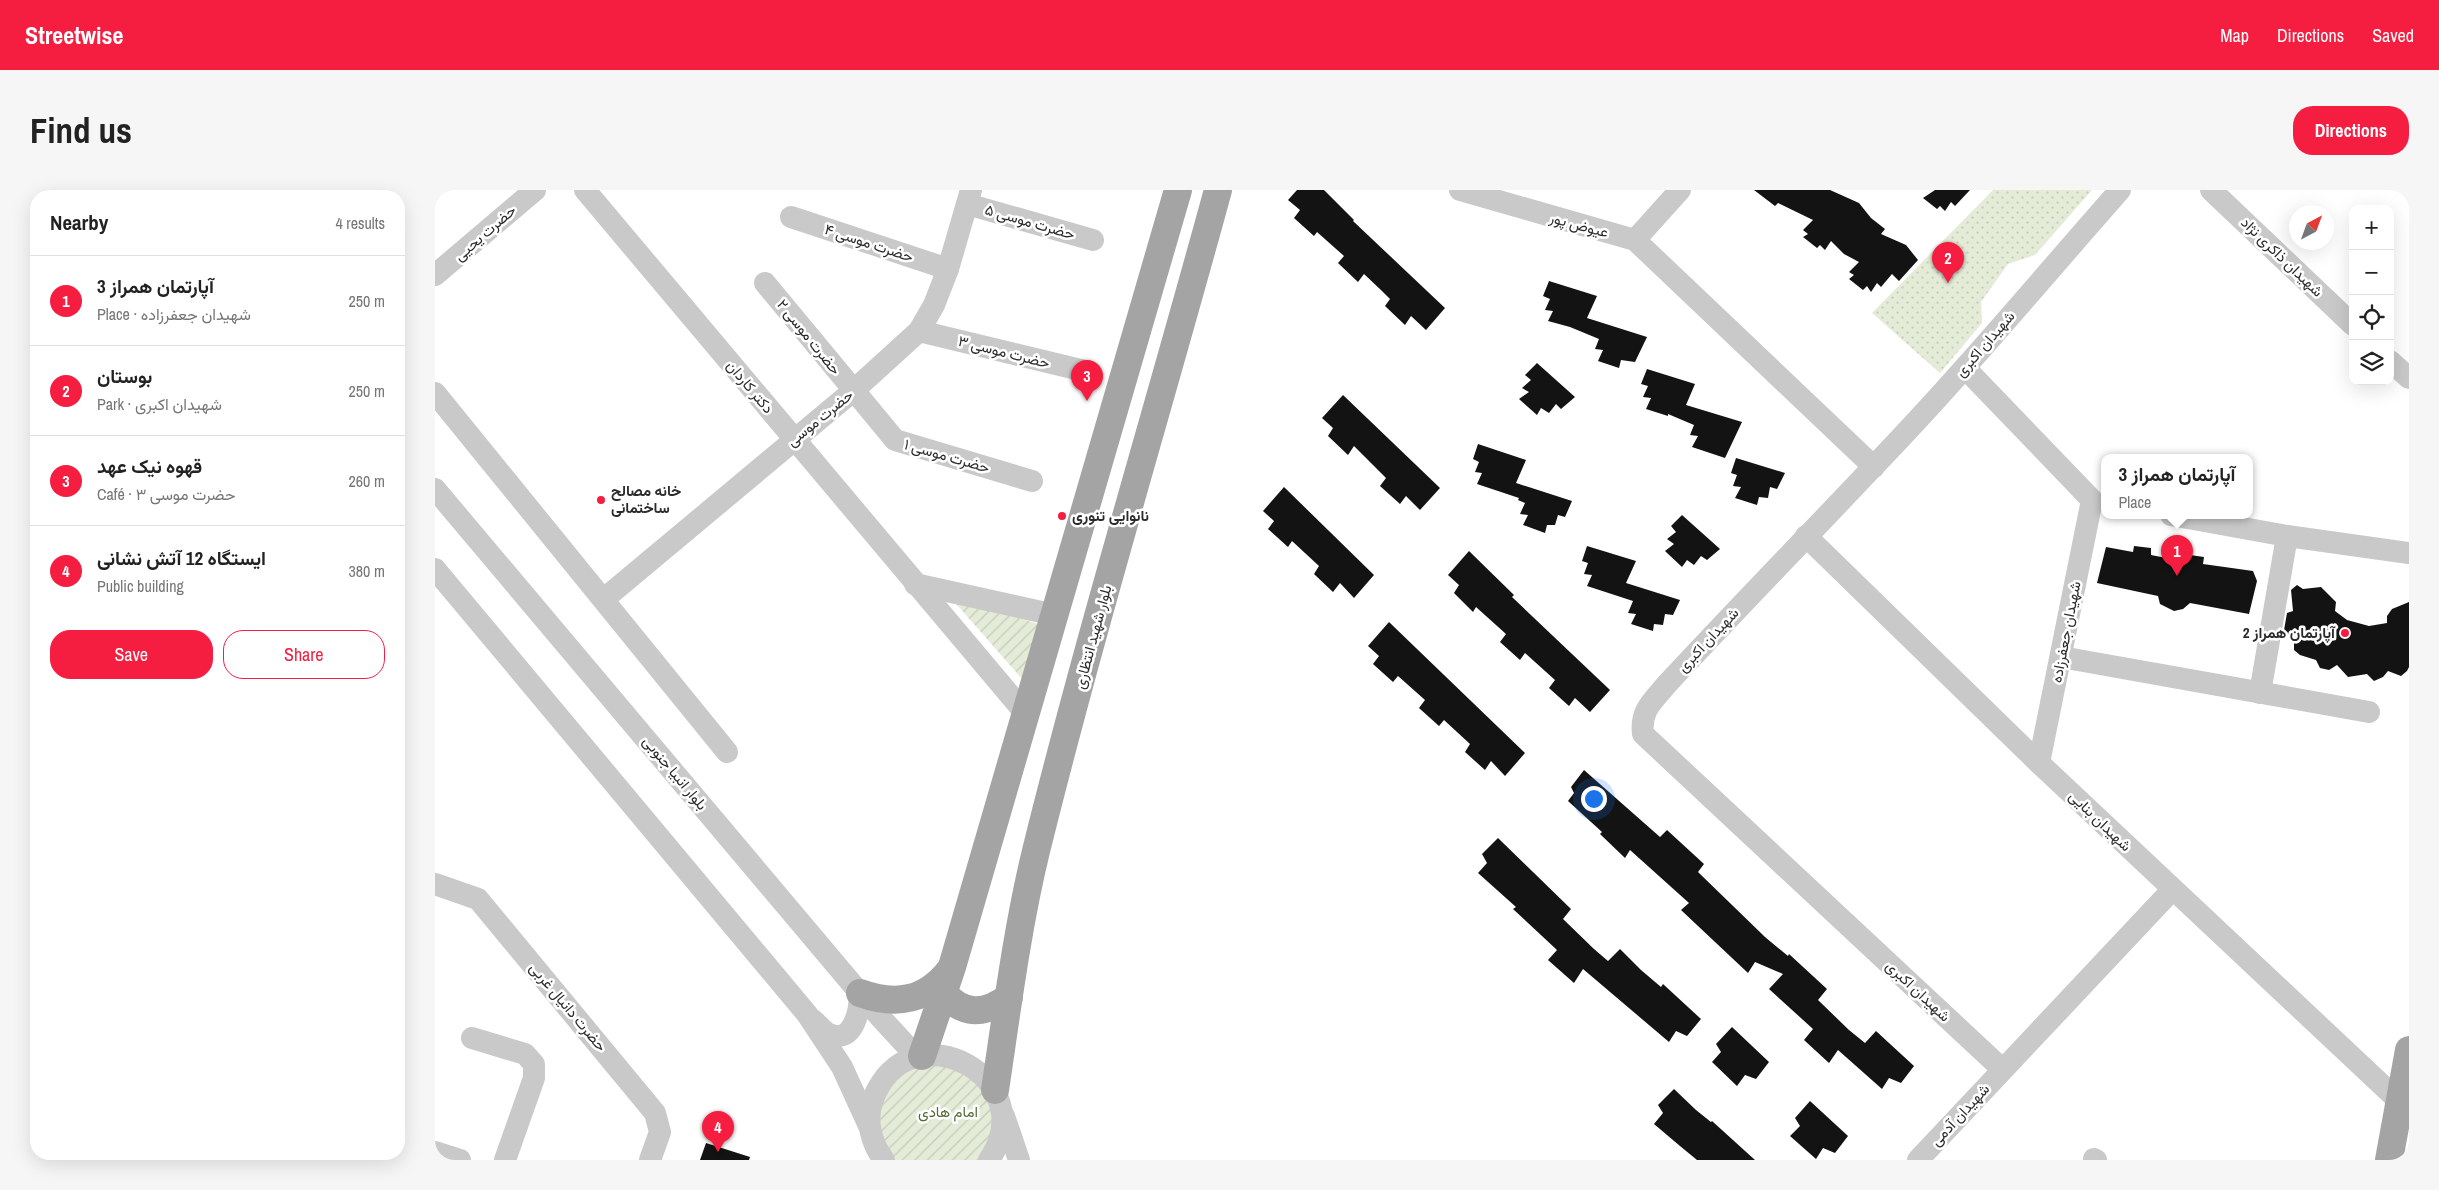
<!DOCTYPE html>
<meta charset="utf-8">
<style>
:root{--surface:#fff;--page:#f6f6f6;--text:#222;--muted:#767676;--line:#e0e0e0;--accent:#f51d40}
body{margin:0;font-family:"Archivo Narrow",Vazirmatn,sans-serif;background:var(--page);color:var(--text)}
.controls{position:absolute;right:15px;top:15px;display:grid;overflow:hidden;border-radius:10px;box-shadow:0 5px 20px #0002}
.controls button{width:45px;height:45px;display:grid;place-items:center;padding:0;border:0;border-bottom:1px solid var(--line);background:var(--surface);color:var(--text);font:25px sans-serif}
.compass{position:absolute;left:1854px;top:15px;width:45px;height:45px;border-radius:50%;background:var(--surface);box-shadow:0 5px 20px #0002;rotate:41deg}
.you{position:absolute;left:1158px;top:608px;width:18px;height:18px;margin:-12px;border:4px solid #fff;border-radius:50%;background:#1a73e8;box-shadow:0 0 0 8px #1a73e833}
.badge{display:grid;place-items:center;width:32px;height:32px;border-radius:50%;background:var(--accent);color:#fff;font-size:16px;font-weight:700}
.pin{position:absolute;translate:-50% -41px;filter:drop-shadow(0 1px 2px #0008)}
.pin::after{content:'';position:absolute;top:26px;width:18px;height:15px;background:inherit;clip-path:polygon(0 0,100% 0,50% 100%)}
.popup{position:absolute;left:1666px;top:264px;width:152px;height:65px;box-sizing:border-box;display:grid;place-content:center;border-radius:10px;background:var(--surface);filter:drop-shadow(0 1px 4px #0005);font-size:16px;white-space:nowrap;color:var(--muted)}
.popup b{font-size:19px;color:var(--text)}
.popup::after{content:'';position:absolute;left:50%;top:100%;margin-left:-10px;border:10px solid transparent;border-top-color:var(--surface)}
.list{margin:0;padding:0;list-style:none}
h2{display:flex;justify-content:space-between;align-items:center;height:65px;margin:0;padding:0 20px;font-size:21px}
h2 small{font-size:16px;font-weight:400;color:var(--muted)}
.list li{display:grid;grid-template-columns:32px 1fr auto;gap:15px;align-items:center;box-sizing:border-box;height:90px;padding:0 20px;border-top:1px solid var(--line)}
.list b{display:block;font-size:19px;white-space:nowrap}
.list p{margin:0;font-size:16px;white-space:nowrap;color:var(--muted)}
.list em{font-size:16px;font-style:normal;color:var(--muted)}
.actions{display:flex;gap:10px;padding:15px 20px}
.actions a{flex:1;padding:11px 0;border:1px solid var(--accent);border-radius:20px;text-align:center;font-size:18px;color:var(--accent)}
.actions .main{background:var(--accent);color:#fff}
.icon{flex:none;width:28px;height:28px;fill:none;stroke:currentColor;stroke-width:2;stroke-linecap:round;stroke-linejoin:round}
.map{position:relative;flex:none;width:1974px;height:970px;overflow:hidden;border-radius:20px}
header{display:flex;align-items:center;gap:30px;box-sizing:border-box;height:70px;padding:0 25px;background:var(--accent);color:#fff}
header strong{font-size:24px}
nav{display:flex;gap:28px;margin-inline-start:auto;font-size:18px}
.intro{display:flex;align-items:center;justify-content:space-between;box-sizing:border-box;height:120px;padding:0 30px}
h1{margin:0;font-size:35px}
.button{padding:12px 22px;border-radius:20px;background:var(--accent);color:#fff;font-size:18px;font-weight:700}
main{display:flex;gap:30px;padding:0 30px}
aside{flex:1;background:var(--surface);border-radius:20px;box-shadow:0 5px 20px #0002}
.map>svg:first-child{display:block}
</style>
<header>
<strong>Streetwise</strong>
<nav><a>Map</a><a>Directions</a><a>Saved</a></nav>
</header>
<div class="intro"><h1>Find us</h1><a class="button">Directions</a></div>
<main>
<aside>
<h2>Nearby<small>4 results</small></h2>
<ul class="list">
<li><span class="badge">1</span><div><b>آپارتمان همراز 3</b><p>Place · شهیدان جعفرزاده</p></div><em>250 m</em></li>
<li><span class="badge">2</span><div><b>بوستان</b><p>Park · شهیدان اکبری</p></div><em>250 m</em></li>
<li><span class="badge">3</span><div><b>قهوه نیک عهد</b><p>Café · حضرت موسی ۳</p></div><em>260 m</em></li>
<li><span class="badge">4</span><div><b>ایستگاه 12 آتش نشانی</b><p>Public building</p></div><em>380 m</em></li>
</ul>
<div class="actions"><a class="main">Save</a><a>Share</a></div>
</aside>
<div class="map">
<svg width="1974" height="970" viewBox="0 0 1974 970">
<defs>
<pattern id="park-dots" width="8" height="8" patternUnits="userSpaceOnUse" patternTransform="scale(1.25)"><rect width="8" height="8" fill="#e4ecd8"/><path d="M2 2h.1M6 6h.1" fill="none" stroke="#c4cbba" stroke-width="1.8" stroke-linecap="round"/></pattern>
<pattern id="garden-furrows" width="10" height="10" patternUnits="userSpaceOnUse" patternTransform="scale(1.25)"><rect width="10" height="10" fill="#e4ecd8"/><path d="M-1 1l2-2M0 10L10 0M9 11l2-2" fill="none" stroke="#c4cbba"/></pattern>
</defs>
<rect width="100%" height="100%" fill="#fff"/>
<!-- park -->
<path fill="url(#park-dots)" d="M1558 0H1657L1600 65 1573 74 1546 112 1547 133 1505 183 1437 123Z"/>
<!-- garden -->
<g fill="url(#garden-furrows)">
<path d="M516 408 607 435 589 491Z"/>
<path d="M531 872 566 917 545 970H449L436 916 466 886 483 877Z"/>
</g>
<!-- building -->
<g fill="#131313">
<path d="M862 0H889L919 30 918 31 1010 118 991 140 976 126 970 135 950 116 955 109 947 101 929 84 923 92 903 73 909 66 882 42 879 46 859 28 865 20 853 10Z"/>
<path d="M1319 0H1395L1424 13 1436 28 1450 39 1446 44 1471 55 1483 70 1464 91 1457 84 1446 97 1442 93 1436 102 1432 96 1428 100 1414 89 1419 85 1414 82 1424 72 1409 64 1396 51 1390 60 1385 55 1382 58 1368 47 1373 44 1368 40 1378 30 1343 13 1340 16Z"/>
<path d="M1500 0H1535L1520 16 1516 12 1510 21 1505 16 1502 19 1488 8Z"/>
<path d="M1114 91 1162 106 1152 128 1212 147 1200 172 1186 170 1184 178 1163 171 1168 160 1160 159 1164 149 1135 137 1113 131 1118 121 1110 120 1115 109 1108 106Z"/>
<path d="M1102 173 1140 207 1126 219 1121 214 1114 223 1106 218 1102 225 1084 209 1094 202 1087 198 1096 190 1090 185Z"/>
<path d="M1212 179 1260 194 1251 215 1307 232 1290 268 1257 257 1263 246 1255 245 1259 235 1233 224V226L1211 219 1216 208 1208 207 1213 196 1206 194Z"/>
<path d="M908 205 1005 298 985 320 971 306 965 314 945 296 951 288 919 256 913 265 893 246 898 238 887 228Z"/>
<path d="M1043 254 1091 270 1081 293 1137 311 1130 327 1123 325 1120 335H1112L1110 343 1088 335 1093 325 1085 324 1090 313 1083 310 1084 308 1042 294 1047 283 1040 282 1044 272 1038 269Z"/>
<path d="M1301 268 1350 283 1342 299 1335 297 1333 308 1324 307 1322 315 1300 308 1306 297 1298 296 1302 285 1296 283Z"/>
<path d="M849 297 939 385 919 408 905 393 898 402 879 384 884 376 857 351 853 357 833 339 839 331 828 321Z"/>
<path d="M1247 325 1285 359 1272 370 1266 366 1259 375 1252 370 1247 377 1230 361 1239 354 1232 349 1241 342 1236 336Z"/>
<path d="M1152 356 1201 371 1191 393 1245 410 1238 425 1230 424 1228 435 1219 434 1218 441 1196 434 1201 424 1193 423 1198 411 1152 396 1157 385 1149 384 1153 373 1147 371Z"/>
<path d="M1699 356 1716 358V365L1752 372 1755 365 1769 367 1768 374 1818 381 1822 391 1814 424 1755 413 1748 419 1739 421 1725 414 1723 406 1662 393 1671 357 1698 362Z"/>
<path d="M1034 361 1079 405 1077 407 1175 500 1155 522 1140 508 1134 516 1114 498 1120 490 1090 463 1085 470 1065 452 1071 444 1041 417 1038 422 1019 403 1024 395 1013 385Z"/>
<path d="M1862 395 1868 399 1886 397 1901 412 1900 421 1912 430 1934 436 1952 433V426L1957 419 1974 412V477L1972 481 1966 486 1953 481 1948 487 1939 491 1932 484 1913 487 1902 475 1894 480 1885 478 1881 470 1865 465 1859 460V446H1848L1852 423 1858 421 1856 400Z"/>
<path d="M954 432 1090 563 1070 586 1056 571 1050 580 1030 562 1035 554 1009 530 1004 536 984 518 990 510 963 486 958 492 938 474 944 466 933 456Z"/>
<path d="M1149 580 1225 647 1232 640 1269 674 1263 682 1330 747 1353 766 1354 764 1392 799 1383 810 1414 840 1430 853 1441 841 1479 876 1466 893 1454 888 1447 899 1403 860 1394 873 1369 850 1378 839 1334 799 1348 784 1320 772 1313 783 1246 720 1254 713 1195 660 1190 668 1165 644 1167 642 1133 611 1139 603 1136 597Z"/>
<path d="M1063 648 1136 719 1128 729 1159 759 1173 771 1185 759 1206 780 1226 797 1228 794 1266 829 1252 846 1241 841 1234 852 1148 779 1139 793 1113 770 1122 760 1078 719 1081 717 1043 683 1052 673 1047 664Z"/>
<path d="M1297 837 1334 872 1321 889 1310 885 1302 896 1277 872 1286 862 1281 854Z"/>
<path d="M1239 899 1261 920 1276 932 1277 931 1320 970H1262L1245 956 1219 934 1228 923 1223 915Z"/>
<path d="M1375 911 1413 946 1400 963 1388 958 1381 969 1355 946 1365 936 1360 928Z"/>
<path d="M271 953 315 967 314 970H265Z"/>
</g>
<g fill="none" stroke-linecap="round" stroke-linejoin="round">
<!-- minor -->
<g stroke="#c9c9c9" stroke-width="22">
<path d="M150 0 590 523"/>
<path d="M1025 0 1200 50 1439 277"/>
<path d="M1776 0 1918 135"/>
<path d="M532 14 658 50"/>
<path d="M356 27 513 79"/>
<path d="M1200 50 1245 0"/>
<path d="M0 85 100 0"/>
<path d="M330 93 460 250 597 291"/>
<path d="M484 141 654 182"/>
<path d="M1955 171 1974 188"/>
<path d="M1530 178 1657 310 1604 573"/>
<path d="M0 203 292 562"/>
<path d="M0 299 445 827 481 866"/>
<path d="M1736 325 1852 346 1974 363"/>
<path d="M1371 346 1604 573 1965 912"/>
<path d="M0 379 372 824 407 877 434 936"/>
<path d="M480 394 620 425"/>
<path d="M169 409 418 201 484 141 499 115 513 79 536 0"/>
<path d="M1626 467 1934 522"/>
<path d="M1825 503 1852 346"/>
<path d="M0 694 43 709 220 923 225 942 215 970"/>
<path d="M378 830C383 834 388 841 394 844 419 855 425 819 425 803"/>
<path d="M37 848 90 864 99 874V888L70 970"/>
<path d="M1567 879 1208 544C1205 520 1218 511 1232 494 1300 421 1370 349 1438 277 1524 188 1603 93 1685 0"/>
<path d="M569 926 584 970"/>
<path d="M0 962 25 970"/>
<path d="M1659 969 1661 970"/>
<path d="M449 970C436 953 430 930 438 909 475 815 610 889 554 970"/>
<path d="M1483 970 1737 700"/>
</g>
<!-- major -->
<g stroke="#a4a4a4" stroke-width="28">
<path d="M507 802C529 826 549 825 574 807"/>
<path d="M425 803C461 816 491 811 515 780"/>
<path d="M487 866 517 777 743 0"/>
<path d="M560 900C572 820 582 739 601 661 656 439 723 220 783 0"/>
<path d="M1954 970 1974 860"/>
</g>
</g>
<!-- markers -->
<g fill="#f51d40" stroke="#fff" stroke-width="2">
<circle cx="166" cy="310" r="5"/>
<circle cx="627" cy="326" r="5"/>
<circle cx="1910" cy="443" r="5"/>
</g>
<g text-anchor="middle" stroke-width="5" stroke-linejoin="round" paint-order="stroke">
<!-- street labels -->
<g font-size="15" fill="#2c2c2c" stroke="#fff">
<text transform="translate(595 32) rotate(16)" y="5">حضرت موسی ۵</text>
<text transform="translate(1144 35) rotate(15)" y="5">عیوض پور</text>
<text transform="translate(50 43) rotate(-41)" y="5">حضرت یحیی</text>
<text transform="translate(434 53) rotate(18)" y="5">حضرت موسی ۴</text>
<text transform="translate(1847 67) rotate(44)" y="5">شهیدان ذاکری نژاد</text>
<text transform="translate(374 147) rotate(51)" y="5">حضرت موسی ۲</text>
<text transform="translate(1550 154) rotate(-49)" y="5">شهیدان اکبری</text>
<text transform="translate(569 162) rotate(14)" y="5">حضرت موسی ۳</text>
<text transform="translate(315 197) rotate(50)" y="5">دکتر کاردان</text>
<text transform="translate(385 228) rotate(-39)" y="5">حضرت موسی</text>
<text transform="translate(512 266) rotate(16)" y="5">حضرت موسی ۱</text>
<text transform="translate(1631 442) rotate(-79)" y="5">شهیدان جعفرزاده</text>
<text transform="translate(658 447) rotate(-75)" y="5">بلوار شهید انتظاری</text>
<text transform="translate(1273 450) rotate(-47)" y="5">شهیدان اکبری</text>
<text transform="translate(240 583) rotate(50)" y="5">بلوار انبیا جنوبی</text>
<text transform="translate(1665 631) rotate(44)" y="5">شهیدان بنایی</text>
<text transform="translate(1483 801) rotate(43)" y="5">شهیدان اکبری</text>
<text transform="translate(133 817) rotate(50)" y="5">حضرت دانیال غربی</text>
<text transform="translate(1525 925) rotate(-47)" y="5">شهیدان آدمی</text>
</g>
<!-- poi labels -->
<g font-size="15" font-weight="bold" fill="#2c2c2c" stroke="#fff" text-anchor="start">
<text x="176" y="306">خانه مصالح<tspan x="176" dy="17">ساختمانی</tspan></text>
<text x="637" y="331">نانوایی تنوری</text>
<text x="1900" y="448" text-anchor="end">آپارتمان همراز 2</text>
</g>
<!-- park labels -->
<g font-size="15" fill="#546c36" stroke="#fff">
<text x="513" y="927">امام هادی</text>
</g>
</g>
</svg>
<div class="controls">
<button>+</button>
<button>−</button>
<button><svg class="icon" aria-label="locate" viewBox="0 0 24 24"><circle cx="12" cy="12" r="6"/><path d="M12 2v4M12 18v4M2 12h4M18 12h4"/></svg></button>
<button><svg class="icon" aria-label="layers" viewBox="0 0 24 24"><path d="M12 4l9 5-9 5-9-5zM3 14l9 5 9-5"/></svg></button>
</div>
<svg class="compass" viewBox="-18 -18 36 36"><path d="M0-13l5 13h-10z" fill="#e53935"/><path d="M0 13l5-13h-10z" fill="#767676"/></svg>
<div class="you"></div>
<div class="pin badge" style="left:1742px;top:386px">1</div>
<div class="popup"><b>آپارتمان همراز 3</b>Place</div>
<div class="pin badge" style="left:1513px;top:93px">2</div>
<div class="pin badge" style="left:652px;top:211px">3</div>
<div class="pin badge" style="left:283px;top:962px">4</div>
</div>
</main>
